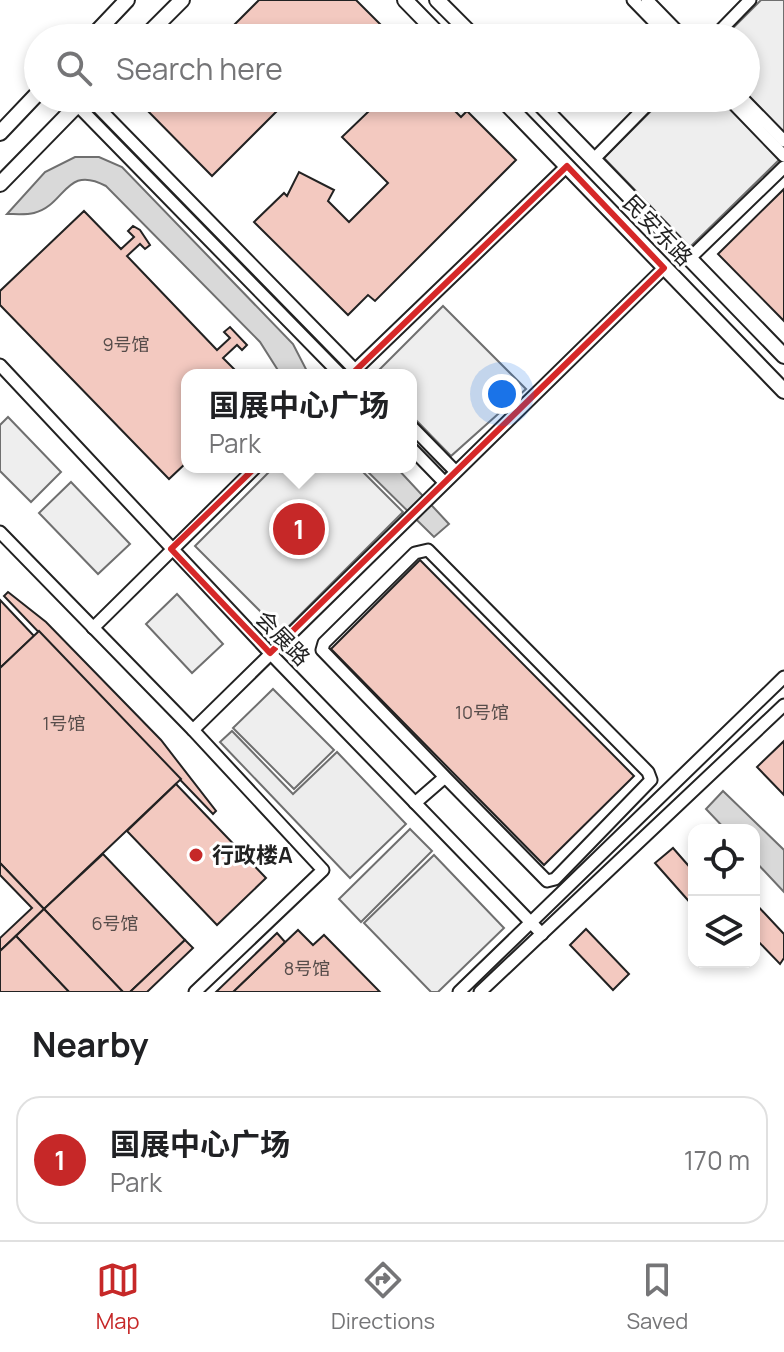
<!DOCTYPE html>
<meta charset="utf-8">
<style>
:root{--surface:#fff;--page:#f2f2f2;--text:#202124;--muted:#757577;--line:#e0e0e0;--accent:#c62828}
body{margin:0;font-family:Manrope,"Noto Sans SC",sans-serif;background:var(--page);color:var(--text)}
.controls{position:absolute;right:24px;bottom:24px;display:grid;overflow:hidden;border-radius:16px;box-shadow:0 4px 12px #0003}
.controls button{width:72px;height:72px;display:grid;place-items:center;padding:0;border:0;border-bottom:2px solid var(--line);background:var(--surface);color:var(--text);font:40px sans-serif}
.you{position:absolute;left:502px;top:394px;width:28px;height:28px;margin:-20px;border:6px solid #fff;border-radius:50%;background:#1a73e8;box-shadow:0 0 0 12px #1a73e833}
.badge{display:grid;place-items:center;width:52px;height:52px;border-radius:50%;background:var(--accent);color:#fff;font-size:26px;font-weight:700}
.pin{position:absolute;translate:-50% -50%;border:4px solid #fff;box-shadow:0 2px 8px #0006}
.popup{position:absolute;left:181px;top:369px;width:236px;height:104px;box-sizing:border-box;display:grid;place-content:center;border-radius:16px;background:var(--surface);filter:drop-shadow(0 2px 6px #0005);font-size:26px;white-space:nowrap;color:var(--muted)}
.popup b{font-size:30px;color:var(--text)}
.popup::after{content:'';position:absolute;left:50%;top:100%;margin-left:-16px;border:16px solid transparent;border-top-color:var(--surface)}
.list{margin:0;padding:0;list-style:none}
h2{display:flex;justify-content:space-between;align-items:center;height:104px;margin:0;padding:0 32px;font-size:34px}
h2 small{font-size:26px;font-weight:400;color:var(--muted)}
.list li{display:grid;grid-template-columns:52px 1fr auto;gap:24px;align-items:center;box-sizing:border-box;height:128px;margin:0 16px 16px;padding:0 16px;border:2px solid var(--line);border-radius:24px}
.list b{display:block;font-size:30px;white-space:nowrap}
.list p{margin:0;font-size:26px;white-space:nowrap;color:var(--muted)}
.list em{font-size:26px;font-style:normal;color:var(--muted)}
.icon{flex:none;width:44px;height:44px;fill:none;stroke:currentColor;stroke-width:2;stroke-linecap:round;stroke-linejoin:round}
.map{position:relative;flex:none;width:784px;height:992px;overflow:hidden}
.search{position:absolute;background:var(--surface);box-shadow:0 4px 12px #0003;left:24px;right:24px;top:24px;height:88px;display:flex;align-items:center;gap:20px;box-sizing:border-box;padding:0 28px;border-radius:44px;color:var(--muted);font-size:30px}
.sheet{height:248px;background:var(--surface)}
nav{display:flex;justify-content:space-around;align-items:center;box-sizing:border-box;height:112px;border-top:2px solid var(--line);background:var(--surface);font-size:22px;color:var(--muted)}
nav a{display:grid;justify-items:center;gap:4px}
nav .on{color:var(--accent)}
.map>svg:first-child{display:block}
</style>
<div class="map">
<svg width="784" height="992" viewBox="0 0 784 992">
<rect width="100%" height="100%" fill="#fff"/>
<!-- green -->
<g fill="#eee" stroke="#6f6f6f" stroke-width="2">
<path d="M761 0H784V155L690 247 604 158 664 98H746V38H723Z"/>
<path d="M443 306 526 389 451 456 411 415V375H374Z"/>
<path d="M8 417 61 472 31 502 0 471V425Z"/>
<path d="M274 467H358L403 512 282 633 195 546Z"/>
<path d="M71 482 130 544 98 574 39 513Z"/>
<path d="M177 594 223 644 192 673 146 624Z"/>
<path d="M273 689 334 750 294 789 233 728Z"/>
<path d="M410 829 432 851 361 922 339 899Z"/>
</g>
<!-- parking -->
<g fill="#ededed" stroke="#6f6f6f" stroke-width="2">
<path d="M232 731 293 794 337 752 406 824 350 878 220 742Z"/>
<path d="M434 855 504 928 438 992H431L364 923Z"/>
</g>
<!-- water -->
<g fill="#d9d9d9" stroke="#6f6f6f" stroke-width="2">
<path d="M75 157H99L122 167 293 344 309 375H281L260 342 106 186C65 164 66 205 34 213 26 215 15 214 7 214L45 172Z"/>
<path d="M363 467H396L449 524 434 537Z"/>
<path d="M723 791 784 850V892L754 860V830H726L706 809Z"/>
</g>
<!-- building -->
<g fill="#f3c9c0" stroke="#222" stroke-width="2">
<path d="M259 0H356L394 38H221Z"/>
<path d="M139 98H290L212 176 137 100Z"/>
<path d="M354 98H442L461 117 467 111 516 160 375 301 368 295 348 315 254 222 284 193 287 196 299 172 334 190 328 201 349 222 388 183 342 137 368 112Z"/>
<path d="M784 189V321L718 254Z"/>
<path d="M84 211 121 249 134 237 128 231 133 226 140 230 150 245 145 249 140 244 127 256 217 350 230 338 224 332 230 327 247 345 242 350 237 345 223 358 240 375H187V462L169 479 0 305V291Z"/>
<path d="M420 560 634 776 544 865 331 649Z"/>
<path d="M8 592 46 622 161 740 216 811 213 814 4 596Z"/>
<path d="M0 600 34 636 0 668Z"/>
<path d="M39 631 181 779 44 909 0 863V668Z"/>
<path d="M784 741V795L757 767Z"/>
<path d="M176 784 266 878 217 925 127 831Z"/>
<path d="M673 848 694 872V907L655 863Z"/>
<path d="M103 854 185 940 130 992H123L44 909Z"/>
<path d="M0 863 44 909 0 951V938L32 908 0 875Z"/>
<path d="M754 902 784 934V958L780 964 754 937Z"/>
<path d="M44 909 123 992H69L16 936Z"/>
<path d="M586 929 629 974 613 990 570 945Z"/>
<path d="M298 930 313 945 324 935 380 992H233Z"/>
<path d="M277 933 285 942 233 992H216Z"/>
<path d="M16 936 69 992H0V951Z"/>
<path d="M185 940 193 948 147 992H130Z"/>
</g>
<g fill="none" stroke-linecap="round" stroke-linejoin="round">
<defs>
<g id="minor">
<path d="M633 0 670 38"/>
<path d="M647 0 684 38"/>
<path d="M713 38 750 0"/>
<path d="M89 98 360 375"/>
<path d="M728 98 784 156"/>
<path d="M742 98 784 141"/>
<path d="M77 105 341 375"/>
<path d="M594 159 654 98"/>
<path d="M690 258 784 167"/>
<path d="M0 365 270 653 542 934"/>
<path d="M351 374 567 166"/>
<path d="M411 426 455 471"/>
<path d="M411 448 444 482"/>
<path d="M0 532 193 730 323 870 195 992"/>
<path d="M93 628 256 467"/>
<path d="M193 730 664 268"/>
<path d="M415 803 445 777 547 881 555 879 651 780 648 772 428 550 415 553 324 643 322 650 445 777"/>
<path d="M459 992 784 677"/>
<path d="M480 992 784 705"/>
</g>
<g id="major">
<path d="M405 0 442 38"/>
<path d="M437 0 475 38"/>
<path d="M91 38 127 0"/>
<path d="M144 38 182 0"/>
<path d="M501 98 784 391"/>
<path d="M534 98 784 356"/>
<path d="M0 133 38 93"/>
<path d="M0 184 84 98"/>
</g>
</defs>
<!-- minor casing -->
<use href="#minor" stroke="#222" stroke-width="15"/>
<!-- major casing -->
<use href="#major" stroke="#222" stroke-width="18"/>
<!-- minor -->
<use href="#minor" stroke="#fff" stroke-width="11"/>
<!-- major -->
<use href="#major" stroke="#fff" stroke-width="14"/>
</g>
<!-- marked area -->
<path fill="none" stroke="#d62828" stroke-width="6" stroke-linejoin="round" d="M567 166 664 268 270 653 171 549Z"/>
<!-- markers -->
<circle fill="#c62828" stroke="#fff" stroke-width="3" cx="196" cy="855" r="8"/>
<g text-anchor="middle" stroke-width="6" stroke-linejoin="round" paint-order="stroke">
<!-- number labels -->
<g font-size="18" fill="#564c4a">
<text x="126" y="351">9号馆</text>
<text x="482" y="719">10号馆</text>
<text x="64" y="730">1号馆</text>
<text x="115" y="930">6号馆</text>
<text x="307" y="975">8号馆</text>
</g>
<!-- street labels -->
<g font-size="22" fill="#222" stroke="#fff">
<text transform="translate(658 230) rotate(46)" y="8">民安东路</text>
<text transform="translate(283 638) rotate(46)" y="8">会展路</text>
</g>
<!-- poi labels -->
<g font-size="22" font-weight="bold" fill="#222" stroke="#fff" text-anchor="start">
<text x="212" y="863">行政楼A</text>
</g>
</g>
</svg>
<div class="controls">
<button><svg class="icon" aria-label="locate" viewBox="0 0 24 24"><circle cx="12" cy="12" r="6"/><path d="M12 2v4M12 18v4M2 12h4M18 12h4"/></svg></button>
<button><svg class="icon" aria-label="layers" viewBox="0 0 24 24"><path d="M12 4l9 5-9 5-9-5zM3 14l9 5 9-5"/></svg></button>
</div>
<div class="you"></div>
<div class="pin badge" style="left:299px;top:529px">1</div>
<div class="popup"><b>国展中心广场</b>Park</div>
<div class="search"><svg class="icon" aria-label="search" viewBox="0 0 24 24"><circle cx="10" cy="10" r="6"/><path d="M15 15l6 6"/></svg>Search here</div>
</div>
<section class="sheet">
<h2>Nearby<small></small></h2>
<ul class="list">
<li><span class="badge">1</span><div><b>国展中心广场</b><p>Park</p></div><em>170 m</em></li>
</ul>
</section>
<nav>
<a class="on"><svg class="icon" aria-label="map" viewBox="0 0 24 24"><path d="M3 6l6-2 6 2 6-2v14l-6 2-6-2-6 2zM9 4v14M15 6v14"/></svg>Map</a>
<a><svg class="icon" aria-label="directions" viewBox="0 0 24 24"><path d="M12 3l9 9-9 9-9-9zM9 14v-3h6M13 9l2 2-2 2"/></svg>Directions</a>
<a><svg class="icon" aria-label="saved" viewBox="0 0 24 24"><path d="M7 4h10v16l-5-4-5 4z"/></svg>Saved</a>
</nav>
